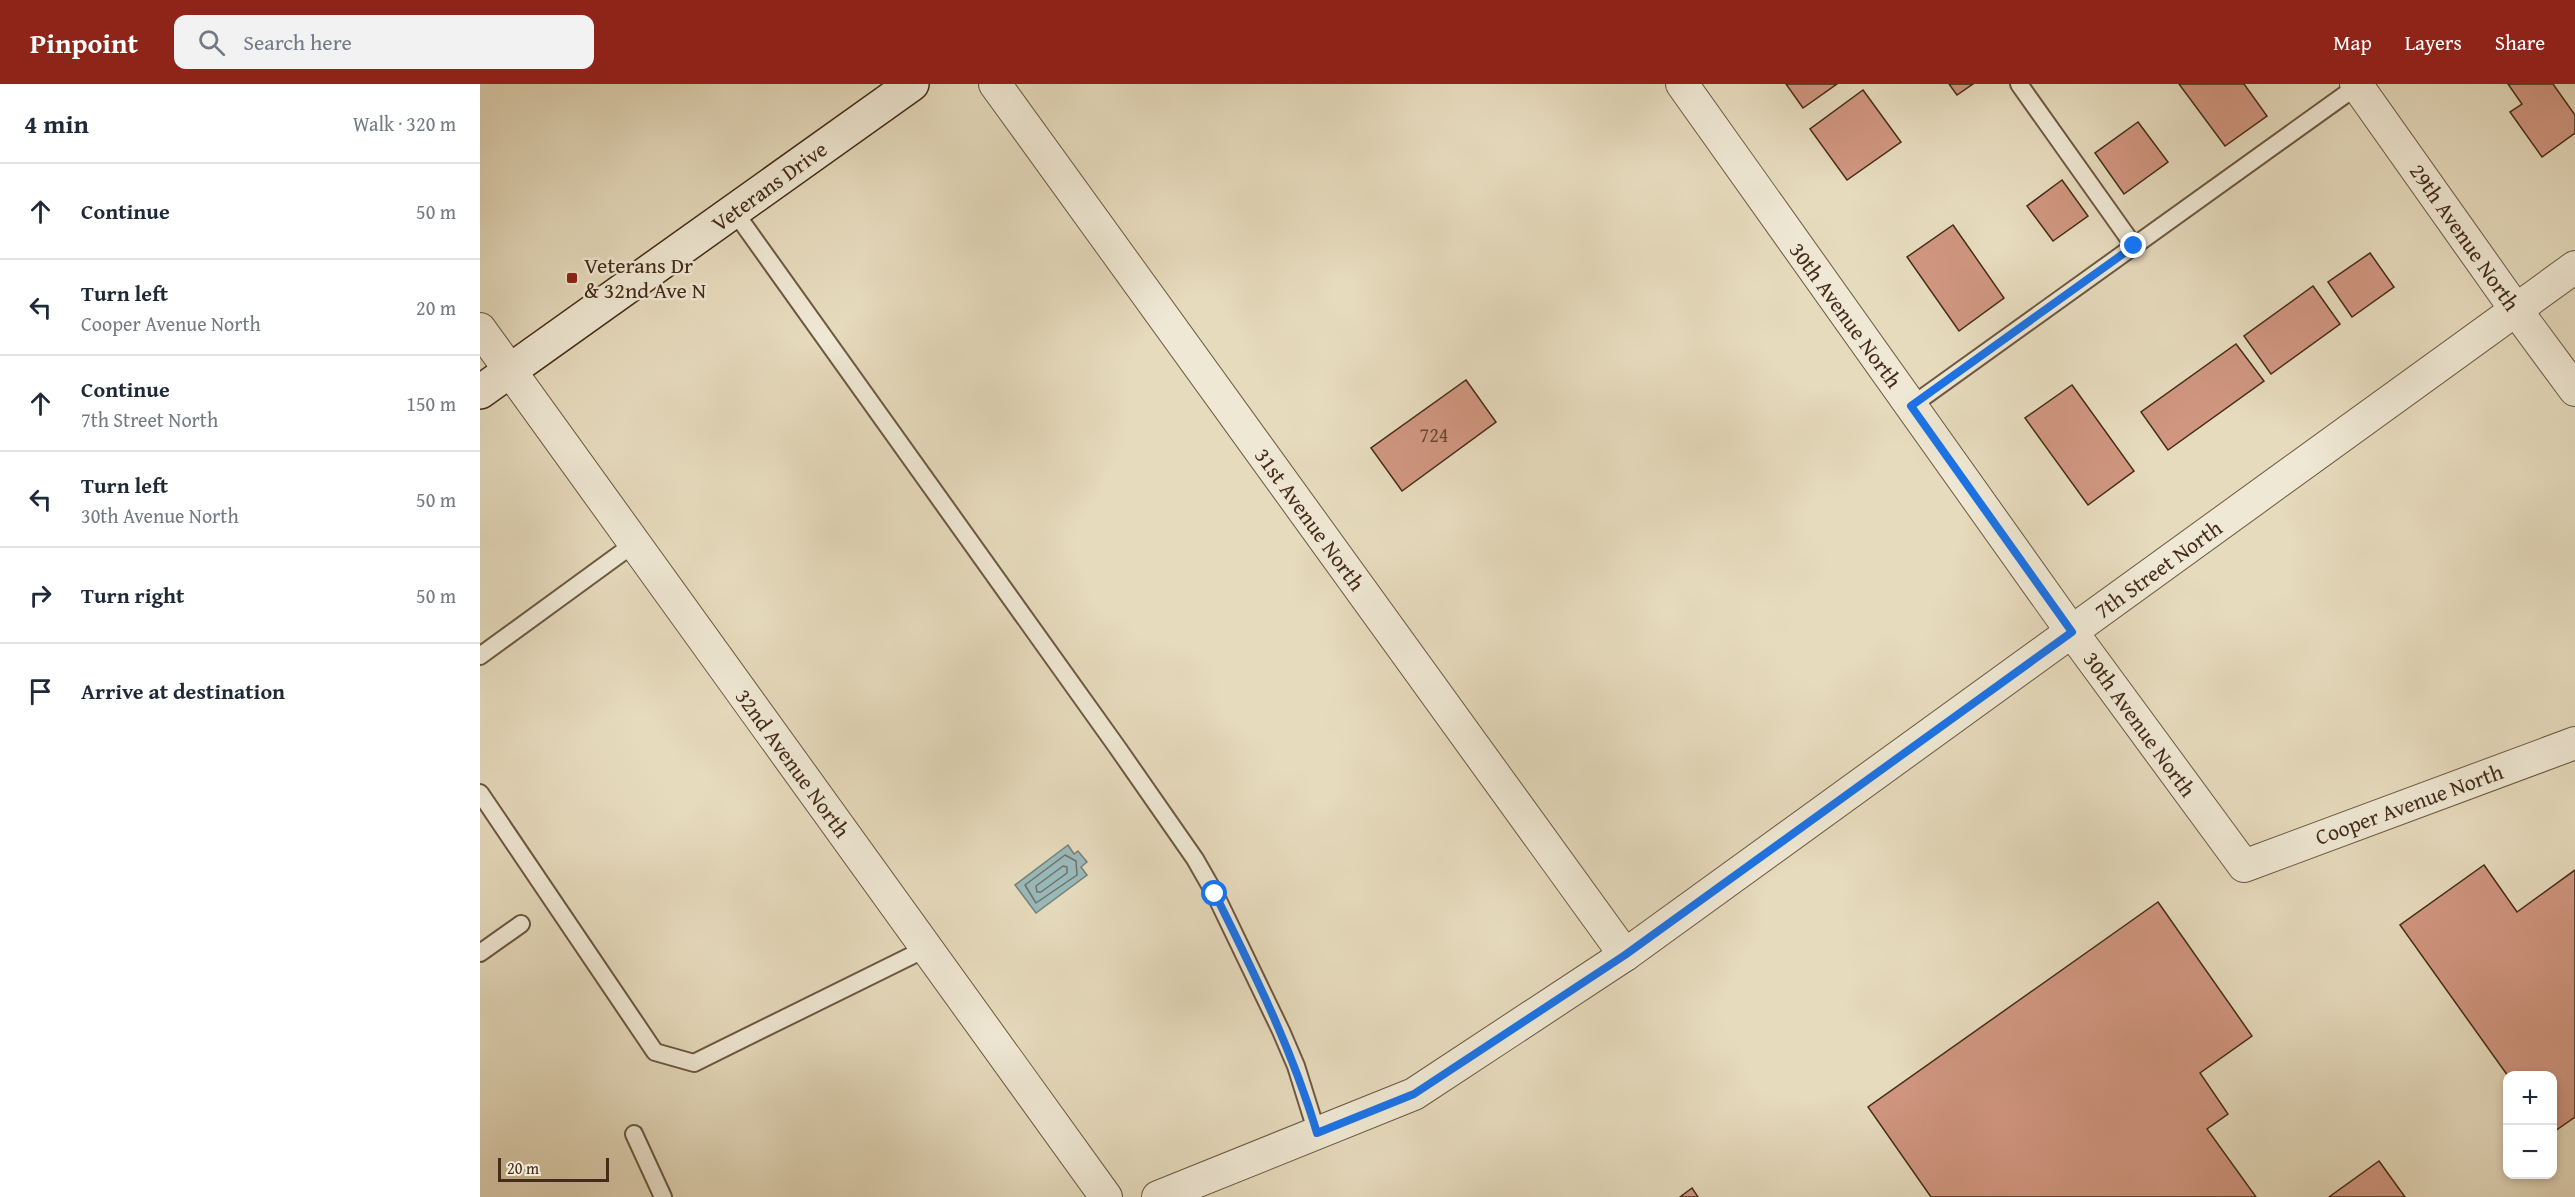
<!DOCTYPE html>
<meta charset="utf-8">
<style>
:root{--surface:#fff;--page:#f2f2f3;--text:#1f2937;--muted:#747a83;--line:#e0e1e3;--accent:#8f2418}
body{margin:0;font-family:"Gentium Book Plus",serif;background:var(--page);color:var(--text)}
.controls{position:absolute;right:18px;bottom:18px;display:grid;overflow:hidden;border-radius:12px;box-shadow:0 3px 9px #0003}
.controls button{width:54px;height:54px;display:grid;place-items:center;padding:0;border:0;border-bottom:2px solid var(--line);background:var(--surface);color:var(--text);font:30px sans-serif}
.scale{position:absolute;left:18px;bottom:15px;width:111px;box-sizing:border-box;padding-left:6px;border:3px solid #452c18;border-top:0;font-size:16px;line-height:21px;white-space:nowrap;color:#452c18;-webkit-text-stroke:4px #efe8d4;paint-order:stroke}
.stop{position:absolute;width:18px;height:18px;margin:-14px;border:4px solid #1a73e8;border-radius:50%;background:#fff}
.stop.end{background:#1a73e8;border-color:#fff;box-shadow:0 2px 6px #0008}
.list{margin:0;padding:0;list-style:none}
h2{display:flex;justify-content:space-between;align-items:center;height:78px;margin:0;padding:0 24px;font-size:26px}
h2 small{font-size:20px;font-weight:400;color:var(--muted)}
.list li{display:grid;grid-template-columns:39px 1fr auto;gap:18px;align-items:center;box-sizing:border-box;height:96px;padding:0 24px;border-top:2px solid var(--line)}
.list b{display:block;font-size:22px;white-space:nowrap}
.list p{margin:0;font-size:20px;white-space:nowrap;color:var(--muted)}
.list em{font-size:20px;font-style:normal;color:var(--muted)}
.icon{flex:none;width:33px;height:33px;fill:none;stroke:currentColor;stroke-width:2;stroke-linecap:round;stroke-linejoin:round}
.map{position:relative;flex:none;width:2095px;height:1113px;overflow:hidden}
header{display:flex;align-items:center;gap:36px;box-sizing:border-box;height:84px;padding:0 30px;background:var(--accent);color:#fff}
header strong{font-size:28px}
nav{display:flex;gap:33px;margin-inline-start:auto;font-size:21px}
.search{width:420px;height:54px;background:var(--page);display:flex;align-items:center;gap:15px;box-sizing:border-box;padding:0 21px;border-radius:12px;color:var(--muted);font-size:22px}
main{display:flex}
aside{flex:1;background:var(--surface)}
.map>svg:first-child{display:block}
</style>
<header>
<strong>Pinpoint</strong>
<div class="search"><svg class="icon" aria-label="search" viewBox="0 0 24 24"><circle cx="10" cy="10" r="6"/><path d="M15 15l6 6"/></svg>Search here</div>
<nav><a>Map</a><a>Layers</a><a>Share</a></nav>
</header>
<main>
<aside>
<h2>4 min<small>Walk · 320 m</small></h2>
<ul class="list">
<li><svg class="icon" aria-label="ahead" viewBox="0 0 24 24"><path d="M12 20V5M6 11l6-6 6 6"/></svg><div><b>Continue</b></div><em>50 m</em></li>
<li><svg class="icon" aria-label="left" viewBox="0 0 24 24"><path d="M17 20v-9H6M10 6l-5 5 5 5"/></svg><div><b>Turn left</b><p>Cooper Avenue North</p></div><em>20 m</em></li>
<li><svg class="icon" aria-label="ahead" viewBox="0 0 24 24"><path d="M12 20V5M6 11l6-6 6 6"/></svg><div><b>Continue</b><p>7th Street North</p></div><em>150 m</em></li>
<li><svg class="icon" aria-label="left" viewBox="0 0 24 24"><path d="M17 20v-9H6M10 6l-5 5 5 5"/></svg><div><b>Turn left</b><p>30th Avenue North</p></div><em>50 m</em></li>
<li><svg class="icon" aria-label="right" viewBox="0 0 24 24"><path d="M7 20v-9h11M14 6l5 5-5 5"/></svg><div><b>Turn right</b></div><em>50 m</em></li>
<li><svg class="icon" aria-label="arrive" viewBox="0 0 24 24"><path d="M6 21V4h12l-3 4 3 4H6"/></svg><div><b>Arrive at destination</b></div></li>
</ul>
</aside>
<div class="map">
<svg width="2095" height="1113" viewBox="0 0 2095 1113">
<rect width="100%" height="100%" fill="#e6dbbd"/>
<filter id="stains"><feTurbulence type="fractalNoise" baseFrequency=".00333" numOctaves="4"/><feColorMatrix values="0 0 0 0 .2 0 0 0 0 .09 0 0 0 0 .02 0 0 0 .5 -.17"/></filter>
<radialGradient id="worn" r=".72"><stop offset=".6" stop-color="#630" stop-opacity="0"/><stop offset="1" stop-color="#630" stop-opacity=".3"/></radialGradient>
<!-- water -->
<path fill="#99b9ba" stroke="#778179" stroke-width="1.5" d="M588 761 594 770 598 767 607 778 601 783 607 791 556 829 535 801Z"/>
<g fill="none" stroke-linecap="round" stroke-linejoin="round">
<!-- shore -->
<g stroke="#6f7269" stroke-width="1.5">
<path d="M585 771 596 777 597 791 556 819 545 801Z"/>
<path d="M583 782 587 783V789L561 808H557L556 802Z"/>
</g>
</g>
<!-- building -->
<g fill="#d09680" stroke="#452c18" stroke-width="1.5">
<path d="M1306 0H1357L1323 24Z"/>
<path d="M1469 0H1493L1477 11Z"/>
<path d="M1699 0H1764L1787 32 1745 62Z"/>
<path d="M2028 0H2073L2095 31V49L2062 73 2030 28 2042 20Z"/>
<path d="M1383 6 1421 58 1367 96 1330 45Z"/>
<path d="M1658 38 1688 78 1644 110 1615 69Z"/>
<path d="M1582 96 1608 132 1573 157 1547 122Z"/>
<path d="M1473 141 1524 214 1479 247 1427 173Z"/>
<path d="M1890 169 1914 203 1872 233 1848 198Z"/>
<path d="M1833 202 1860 240 1791 290 1764 252Z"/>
<path d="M1756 260 1784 297 1688 366 1661 328Z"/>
<path d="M986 296 1016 338 922 407 891 364Z"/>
<path d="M1592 301 1654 387 1608 421 1545 334Z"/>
<path d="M2004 781 2037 828 2095 786V1033L2072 1049V992H2028L1920 841Z"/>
<path d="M1678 818 1772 952 1720 989 1748 1030 1727 1045 1776 1113H1451L1388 1023Z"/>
<path d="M1899 1077 1925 1113H1849Z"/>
<path d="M1212 1104 1218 1113H1200Z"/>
</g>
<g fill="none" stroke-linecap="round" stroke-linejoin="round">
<defs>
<g id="lane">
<path d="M1539 0 1654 162"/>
<path d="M254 127 637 663 715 775 735 810 801 947 816 982 837 1049"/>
<path d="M1431 322 1877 2"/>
<path d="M0 572 155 459"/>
<path d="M0 709 175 968 214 979 447 864"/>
<path d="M0 869 41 840"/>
<path d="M154 1050 183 1113"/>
</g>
<g id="street">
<path d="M515 0 1145 871"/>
<path d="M1202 0 1592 548 1764 782 2095 659"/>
<path d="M1876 0 2036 226 2095 306"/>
<path d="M0 245 626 1113"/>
<path d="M678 1113 934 1010 1145 871 2095 183"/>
</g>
<path id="secondary" d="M0 308 432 0"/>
</defs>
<!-- lane casing -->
<use href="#lane" stroke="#6d5841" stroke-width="20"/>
<!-- street casing -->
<use href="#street" stroke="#6d5841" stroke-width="34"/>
<!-- secondary casing -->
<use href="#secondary" stroke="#452c18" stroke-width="36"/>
<!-- lane -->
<use href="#lane" stroke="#efe8d4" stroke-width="16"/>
<!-- street -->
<use href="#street" stroke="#efe8d4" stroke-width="32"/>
<!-- secondary -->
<use href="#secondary" stroke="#efe8d4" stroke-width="33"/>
</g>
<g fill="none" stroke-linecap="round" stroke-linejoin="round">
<!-- route -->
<path stroke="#1a73e8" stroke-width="8" d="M735 810C774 889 812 965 837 1049L934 1010 1145 871 1592 548 1431 322 1654 162"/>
</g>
<!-- markers -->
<rect fill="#8f2418" stroke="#efe8d4" stroke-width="2" x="86" y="188" width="12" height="12" rx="3"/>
<g text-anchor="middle" stroke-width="5" stroke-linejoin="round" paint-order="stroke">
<!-- number labels -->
<g font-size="20" fill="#684632">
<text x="954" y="358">724</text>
</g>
<!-- street labels -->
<g font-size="22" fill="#452c18" stroke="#efe8d4">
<text transform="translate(289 102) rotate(-36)" y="8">Veterans Drive</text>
<text transform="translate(1985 153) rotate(55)" y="8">29th Avenue North</text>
<text transform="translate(1366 231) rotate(54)" y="8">30th Avenue North</text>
<text transform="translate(830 435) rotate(54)" y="8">31st Avenue North</text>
<text transform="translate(1678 485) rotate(-36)" y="8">7th Street North</text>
<text transform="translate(1660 640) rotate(54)" y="8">30th Avenue North</text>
<text transform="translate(313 679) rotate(54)" y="8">32nd Avenue North</text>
<text transform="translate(1929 720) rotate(-20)" y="8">Cooper Avenue North</text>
</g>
<!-- poi labels -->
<g font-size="22" fill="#452c18" stroke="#efe8d4" text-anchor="start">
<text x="104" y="189">Veterans Dr<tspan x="104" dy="25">&amp; 32nd Ave N</tspan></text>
</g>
</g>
<rect width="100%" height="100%" filter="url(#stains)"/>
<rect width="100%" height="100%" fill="url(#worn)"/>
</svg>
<div class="controls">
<button>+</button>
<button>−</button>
</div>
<div class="scale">20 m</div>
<div class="stop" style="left:735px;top:810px"></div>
<div class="stop end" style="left:1654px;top:162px"></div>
</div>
</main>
